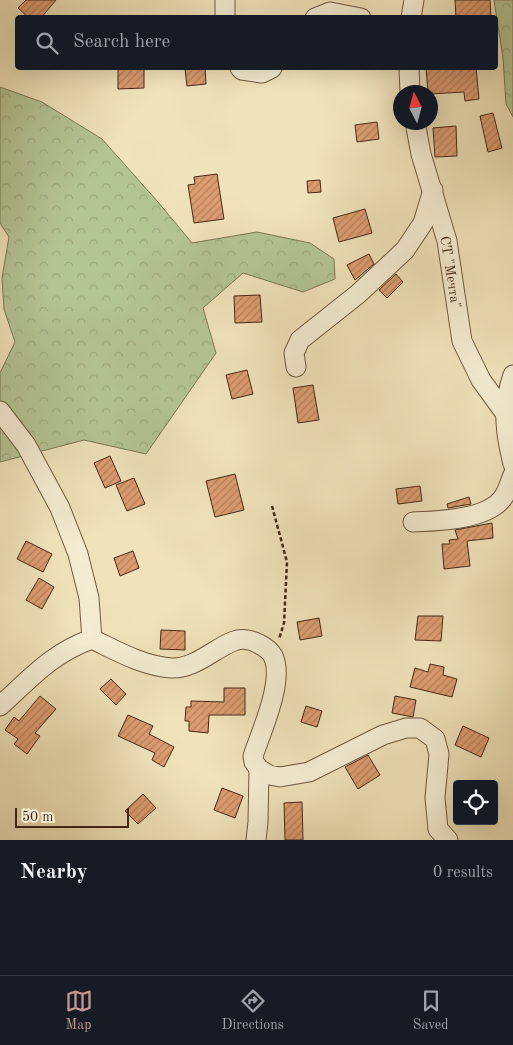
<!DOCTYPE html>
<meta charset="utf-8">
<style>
:root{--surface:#171b24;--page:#242831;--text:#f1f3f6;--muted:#9ea1a6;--line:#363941;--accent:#c59692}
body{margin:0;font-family:"Old Standard TT",serif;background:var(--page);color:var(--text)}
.controls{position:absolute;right:15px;bottom:15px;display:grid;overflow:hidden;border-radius:5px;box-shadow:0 5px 20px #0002}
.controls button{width:45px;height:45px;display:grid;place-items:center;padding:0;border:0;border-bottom:1px solid var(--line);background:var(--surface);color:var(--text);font:25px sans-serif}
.compass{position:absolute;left:393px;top:85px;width:45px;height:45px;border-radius:50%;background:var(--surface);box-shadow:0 5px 20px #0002;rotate:354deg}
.scale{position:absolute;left:15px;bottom:12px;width:114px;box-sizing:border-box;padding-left:5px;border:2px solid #452814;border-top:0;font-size:14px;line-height:18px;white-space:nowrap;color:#452814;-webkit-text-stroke:4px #f5edd2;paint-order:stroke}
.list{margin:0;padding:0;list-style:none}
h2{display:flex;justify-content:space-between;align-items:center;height:65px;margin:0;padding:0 20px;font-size:21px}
h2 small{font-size:16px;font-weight:400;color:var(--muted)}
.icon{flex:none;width:28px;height:28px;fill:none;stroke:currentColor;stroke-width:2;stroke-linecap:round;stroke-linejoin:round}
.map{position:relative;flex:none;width:513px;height:840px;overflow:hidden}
.search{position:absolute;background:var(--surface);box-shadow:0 5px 20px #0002;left:15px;right:15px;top:15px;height:55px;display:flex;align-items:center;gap:12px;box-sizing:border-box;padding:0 18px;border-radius:5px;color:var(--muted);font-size:19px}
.sheet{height:135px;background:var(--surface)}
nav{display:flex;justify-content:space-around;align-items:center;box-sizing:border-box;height:70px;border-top:1px solid var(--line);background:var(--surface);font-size:14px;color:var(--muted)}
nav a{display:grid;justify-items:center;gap:2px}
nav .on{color:var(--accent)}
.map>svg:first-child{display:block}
</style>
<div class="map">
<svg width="513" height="840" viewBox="0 0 513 840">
<defs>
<pattern id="forest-crowns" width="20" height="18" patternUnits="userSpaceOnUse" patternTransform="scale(1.25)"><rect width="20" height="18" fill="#b4c594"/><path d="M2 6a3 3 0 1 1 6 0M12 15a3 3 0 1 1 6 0" fill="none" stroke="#9ca97f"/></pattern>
<pattern id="building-hatch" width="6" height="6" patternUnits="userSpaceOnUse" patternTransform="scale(1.25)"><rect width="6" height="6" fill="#dd9d72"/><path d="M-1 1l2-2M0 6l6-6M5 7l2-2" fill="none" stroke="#b5805c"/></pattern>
</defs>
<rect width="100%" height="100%" fill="#f0e3ba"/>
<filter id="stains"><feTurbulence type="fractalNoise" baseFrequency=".004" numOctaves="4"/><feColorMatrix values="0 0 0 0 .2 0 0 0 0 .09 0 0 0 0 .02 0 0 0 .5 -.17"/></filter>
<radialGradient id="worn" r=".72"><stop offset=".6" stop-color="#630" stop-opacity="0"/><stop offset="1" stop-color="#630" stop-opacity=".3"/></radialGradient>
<!-- forest -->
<g fill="url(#forest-crowns)" stroke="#7c7654">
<path d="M494 0H513V117L506 104 503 58Z"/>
<path d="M0 87 42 102 102 139 158 202 192 243 257 232 310 243 334 259 335 279 303 292 243 273 203 308 216 353 146 454 84 440 0 462V373L15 342 4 309 2 278 9 237 0 223Z"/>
</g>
<!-- building -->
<g fill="url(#building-hatch)" stroke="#452814">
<path d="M26 0H56L41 18H29L18 8Z"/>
<path d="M455 0H490L491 18H456Z"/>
<path d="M205 68 206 84 187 86 185 69Z"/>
<path d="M426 68H449V69L476 68 479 99 465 101 464 92 430 94V92H428Z"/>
<path d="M118 69H144V88L118 89Z"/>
<path d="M493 113 502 148 488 152 480 116Z"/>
<path d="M377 122 379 139 357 142 355 125Z"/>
<path d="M456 126 457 156 435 157 433 128Z"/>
<path d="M217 174 224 219 194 223 188 185 195 184 194 177Z"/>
<path d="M320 180 321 192 308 193 307 181Z"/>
<path d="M365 209 372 233 339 242 333 218Z"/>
<path d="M369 254 374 264 355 280 347 265Z"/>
<path d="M396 274 403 282 387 298 379 290Z"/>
<path d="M260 295 262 322 235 323 234 296Z"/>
<path d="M247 370 253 394 232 399 226 375Z"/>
<path d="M313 385 319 420 298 423 293 388Z"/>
<path d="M110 456 121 481 105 488 94 463Z"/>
<path d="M235 474 244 510 215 517 206 481Z"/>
<path d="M134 478 145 504 127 511 116 485Z"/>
<path d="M420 486 422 501 398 504 396 489Z"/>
<path d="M469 497 471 504 448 508 447 504Z"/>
<path d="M492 523 493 538 467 541 470 566 444 569 442 544H450L449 540 458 539 455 530Z"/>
<path d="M26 541 52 554 43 572 17 559Z"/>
<path d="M133 551 139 568 120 576 114 558Z"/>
<path d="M39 578 54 587 42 609 26 600Z"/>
<path d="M418 616H443L441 641 415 640Z"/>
<path d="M319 618 322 636 300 640 297 622Z"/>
<path d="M161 630 185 631V650L160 649Z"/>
<path d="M430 664 444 667 443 675 457 679 452 697 410 687 415 668 428 672Z"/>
<path d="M111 679 126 694 116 705 100 689Z"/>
<path d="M224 688H245V715H209L208 733 189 731V721H185L186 707H191V701L224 702Z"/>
<path d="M40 696 56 709 35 733 40 736 27 754 14 744 18 739 5 730 14 717 19 721Z"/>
<path d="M395 696 416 700 413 717 392 713Z"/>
<path d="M306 706 322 711 317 727 301 722Z"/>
<path d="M128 715 153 726 149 734 174 747 164 767 152 760 155 753 118 736Z"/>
<path d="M463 726 489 738 481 757 455 745Z"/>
<path d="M368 755 380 775 358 789 345 767Z"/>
<path d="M222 788 243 796 235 818 214 810Z"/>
<path d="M143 794 156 808 138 824 125 811Z"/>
<path d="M302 802 303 840H285L284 803Z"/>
</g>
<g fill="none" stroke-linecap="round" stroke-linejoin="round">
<defs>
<g id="minor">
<path d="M225 0V18"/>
<path d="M315 18 330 12 361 18"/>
<path d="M411 18 414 0"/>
<path d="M240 68 242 70 262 73 272 68"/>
<path d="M409 68 410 92"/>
<path d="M415 122 421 154 447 241 462 341 481 380 505 413"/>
<path d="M296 367 294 353 300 340 358 294 405 250 423 223 433 190"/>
<path d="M513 375C502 407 505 432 513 464"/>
<path d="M0 411 26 445 60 508 78 554 89 598 92 639"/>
<path d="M413 522C437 521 490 520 504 496 508 490 510 482 513 475"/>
<path d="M0 706C31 678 52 653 92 639 117 651 143 666 171 668 195 669 213 649 234 641 242 638 252 640 259 644 265 647 270 650 273 656 285 680 261 732 253 756L254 762 259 769 269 775 280 777 309 772 383 735 406 728H420L435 739 439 754 435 798 438 829 448 840"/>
<path d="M256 840 258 822 259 769"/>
</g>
</defs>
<!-- minor casing -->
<use href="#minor" stroke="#70573e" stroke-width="21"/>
<!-- path -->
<path stroke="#452814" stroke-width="2.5" stroke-dasharray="4 2.5" stroke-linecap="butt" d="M272 506 287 562 284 623 279 639"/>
<!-- minor -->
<use href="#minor" stroke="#f5edd2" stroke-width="19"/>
</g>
<g text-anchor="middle" stroke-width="4" stroke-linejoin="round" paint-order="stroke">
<!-- street labels -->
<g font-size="14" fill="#452814" stroke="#f5edd2">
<text transform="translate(451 272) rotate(81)" y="5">СТ "Мечта"</text>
</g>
</g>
<rect width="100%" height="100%" filter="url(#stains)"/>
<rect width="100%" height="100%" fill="url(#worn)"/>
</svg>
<div class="controls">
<button><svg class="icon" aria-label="locate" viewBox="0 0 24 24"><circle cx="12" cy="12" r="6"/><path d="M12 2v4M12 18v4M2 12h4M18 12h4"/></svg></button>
</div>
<svg class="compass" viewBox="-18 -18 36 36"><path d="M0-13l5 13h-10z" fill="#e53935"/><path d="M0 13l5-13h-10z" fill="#9ea1a6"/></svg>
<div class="scale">50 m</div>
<div class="search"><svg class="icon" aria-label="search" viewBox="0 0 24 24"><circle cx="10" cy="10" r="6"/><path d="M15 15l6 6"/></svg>Search here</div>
</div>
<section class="sheet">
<h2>Nearby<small>0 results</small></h2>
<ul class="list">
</ul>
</section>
<nav>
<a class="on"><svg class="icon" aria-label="map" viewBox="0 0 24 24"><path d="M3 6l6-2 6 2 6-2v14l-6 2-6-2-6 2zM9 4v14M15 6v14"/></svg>Map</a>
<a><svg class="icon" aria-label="directions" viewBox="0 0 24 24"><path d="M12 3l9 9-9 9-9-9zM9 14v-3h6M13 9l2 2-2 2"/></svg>Directions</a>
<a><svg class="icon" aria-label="saved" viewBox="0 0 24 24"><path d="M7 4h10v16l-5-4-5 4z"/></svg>Saved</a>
</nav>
